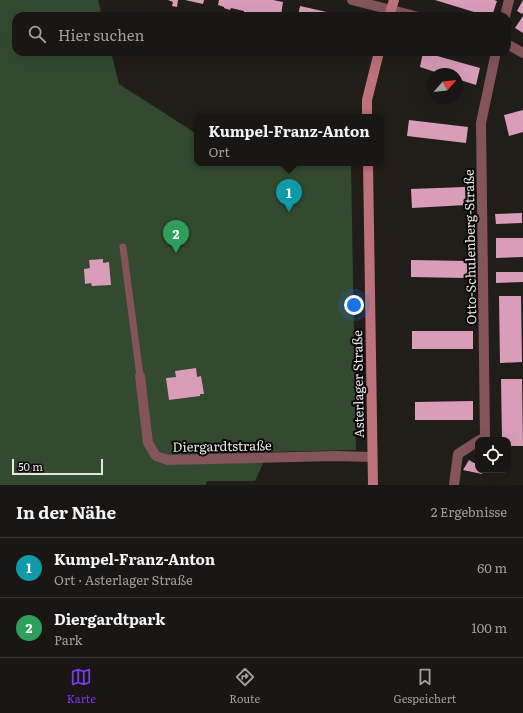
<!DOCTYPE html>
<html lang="de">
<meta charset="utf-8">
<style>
:root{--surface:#191614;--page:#262322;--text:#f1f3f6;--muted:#9f9fa0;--line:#373534;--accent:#7c3aed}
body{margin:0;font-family:Literata,serif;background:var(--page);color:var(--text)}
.controls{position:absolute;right:12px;bottom:12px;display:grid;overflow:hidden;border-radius:8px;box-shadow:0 4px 16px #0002}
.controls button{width:36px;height:36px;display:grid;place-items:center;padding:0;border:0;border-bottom:1px solid var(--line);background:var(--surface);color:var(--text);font:20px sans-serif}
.compass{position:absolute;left:427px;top:68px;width:36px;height:36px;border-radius:50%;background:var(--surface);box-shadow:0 4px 16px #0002;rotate:62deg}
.scale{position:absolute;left:12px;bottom:10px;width:91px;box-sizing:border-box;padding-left:4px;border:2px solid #e7e5e2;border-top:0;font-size:11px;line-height:14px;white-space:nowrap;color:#e7e5e2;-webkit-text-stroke:3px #090807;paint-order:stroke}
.you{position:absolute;left:354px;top:305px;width:14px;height:14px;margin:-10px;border:3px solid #fff;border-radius:50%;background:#1a73e8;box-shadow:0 0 0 6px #1a73e833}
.badge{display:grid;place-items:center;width:26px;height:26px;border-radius:50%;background:var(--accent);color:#fff;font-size:13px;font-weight:700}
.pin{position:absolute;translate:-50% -33px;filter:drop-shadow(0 1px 2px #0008)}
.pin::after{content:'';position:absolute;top:21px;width:14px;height:12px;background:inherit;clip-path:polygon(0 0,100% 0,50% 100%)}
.popup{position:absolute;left:194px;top:114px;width:190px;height:52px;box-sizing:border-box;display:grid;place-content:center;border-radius:8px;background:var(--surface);filter:drop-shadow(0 1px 3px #0005);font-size:13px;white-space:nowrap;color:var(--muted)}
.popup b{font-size:15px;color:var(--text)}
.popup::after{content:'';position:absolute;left:50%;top:100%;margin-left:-8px;border:8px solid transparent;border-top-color:var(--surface)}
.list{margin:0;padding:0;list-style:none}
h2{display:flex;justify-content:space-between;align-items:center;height:52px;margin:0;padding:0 16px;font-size:17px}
h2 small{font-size:13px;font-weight:400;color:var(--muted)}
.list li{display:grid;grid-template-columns:26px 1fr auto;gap:12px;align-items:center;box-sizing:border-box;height:60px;padding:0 16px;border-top:1px solid var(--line)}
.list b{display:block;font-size:15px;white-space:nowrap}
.list p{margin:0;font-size:13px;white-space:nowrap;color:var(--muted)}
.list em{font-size:13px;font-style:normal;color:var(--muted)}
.icon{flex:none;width:22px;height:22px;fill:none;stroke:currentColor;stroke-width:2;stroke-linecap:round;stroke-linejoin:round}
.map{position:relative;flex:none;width:523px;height:485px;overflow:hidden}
.search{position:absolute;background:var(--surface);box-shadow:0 4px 16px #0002;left:12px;right:12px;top:12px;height:44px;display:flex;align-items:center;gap:10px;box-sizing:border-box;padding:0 14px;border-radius:12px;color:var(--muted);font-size:15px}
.sheet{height:172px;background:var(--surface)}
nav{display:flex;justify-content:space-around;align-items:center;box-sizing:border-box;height:56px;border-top:1px solid var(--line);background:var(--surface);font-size:11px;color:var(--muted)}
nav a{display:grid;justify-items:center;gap:2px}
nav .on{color:var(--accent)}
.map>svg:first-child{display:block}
</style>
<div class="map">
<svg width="523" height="485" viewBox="0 0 523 485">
<rect width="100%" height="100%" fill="#211e1a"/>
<!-- green -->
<path fill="#334a31" d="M0 0H98L102 16H16V52H111L119 84 197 134V163H351L356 450 268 452 255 481H207L206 485H0Z"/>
<!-- building -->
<g fill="#d99dba">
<path d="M168 0H178L177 7 172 6 173 2Z"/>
<path d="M185 0H204L203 4Z"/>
<path d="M219 0H273L283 2 281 15 279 16H256L257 14 251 13V14L244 13V11L231 8 230 10 224 8V7L218 5Z"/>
<path d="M435 0H494L497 1 492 16H487Z"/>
<path d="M523 0V12L522 14 517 11Z"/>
<path d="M300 6 340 15V16H298Z"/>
<path d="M523 16V33L515 28Z"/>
<path d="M423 52 480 68 476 85 457 79V74H441L420 67Z"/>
<path d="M523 110V132L509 136 504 115Z"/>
<path d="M409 120 468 127 466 143 407 136Z"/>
<path d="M465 187 466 205 412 208 411 189Z"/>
<path d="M522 213V223L496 224 495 214Z"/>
<path d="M496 238H523V257L496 258Z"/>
<path d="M103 259V263L109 262 111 285 92 286 91 283 85 284 84 269 90 268 89 260Z"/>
<path d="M411 260 468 261 467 278 411 277Z"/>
<path d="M496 272H523V282L496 283Z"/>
<path d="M499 296H521L522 362 500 363Z"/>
<rect x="412" y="331" width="61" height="18"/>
<path d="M196 368 197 377 201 376 204 394H200V396L169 400 166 378 176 377 175 371Z"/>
<path d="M501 379H522L523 446H508V440H502Z"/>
<path d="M473 401V420H415V402Z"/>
<path d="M469 460 474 463H478V470H482V474L463 470Z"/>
</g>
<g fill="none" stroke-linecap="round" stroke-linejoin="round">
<!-- lane -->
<path stroke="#835459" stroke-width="7" d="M123 247 140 376"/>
<!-- street -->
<g stroke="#835459" stroke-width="10">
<path d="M352 0 415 16"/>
<path d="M505 16 509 0"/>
<path d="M507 44 523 53"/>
<path d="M140 376 148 443 156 456 168 460 335 456 372 457"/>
<path d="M480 440 485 437 481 123 496 52"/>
<path d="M454 485 458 454 478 441"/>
</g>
<!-- secondary -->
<g stroke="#bd717a" stroke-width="10">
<path d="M389 16 394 0"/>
<path d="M367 117V100L379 52"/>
<path d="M368 163 373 485"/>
</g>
</g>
<g text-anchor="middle" stroke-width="4" stroke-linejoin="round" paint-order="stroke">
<!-- street labels -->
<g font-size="13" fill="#e7e5e2" stroke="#090807">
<text transform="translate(470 247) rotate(-91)" y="5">Otto-Schulenberg-Straße</text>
<text transform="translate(358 384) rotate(-91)" y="5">Asterlager Straße</text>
<text transform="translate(222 446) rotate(-1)" y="5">Diergardtstraße</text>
</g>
</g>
</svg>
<div class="controls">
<button><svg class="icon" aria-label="locate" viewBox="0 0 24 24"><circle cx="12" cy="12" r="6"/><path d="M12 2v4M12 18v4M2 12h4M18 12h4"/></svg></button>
</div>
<svg class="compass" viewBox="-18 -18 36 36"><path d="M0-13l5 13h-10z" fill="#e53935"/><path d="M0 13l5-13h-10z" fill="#9f9fa0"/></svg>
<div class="scale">50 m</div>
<div class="you"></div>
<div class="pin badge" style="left:289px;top:212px;background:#0f9aa8">1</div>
<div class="popup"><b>Kumpel-Franz-Anton</b>Ort</div>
<div class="pin badge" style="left:176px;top:253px;background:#2e9e5b">2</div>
<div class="search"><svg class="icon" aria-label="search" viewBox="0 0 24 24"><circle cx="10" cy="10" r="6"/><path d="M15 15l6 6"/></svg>Hier suchen</div>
</div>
<section class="sheet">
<h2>In der Nähe<small>2 Ergebnisse</small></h2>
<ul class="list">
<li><span class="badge" style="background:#0f9aa8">1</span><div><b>Kumpel-Franz-Anton</b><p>Ort · Asterlager Straße</p></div><em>60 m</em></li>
<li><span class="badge" style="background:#2e9e5b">2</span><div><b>Diergardtpark</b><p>Park</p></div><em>100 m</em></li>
</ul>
</section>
<nav>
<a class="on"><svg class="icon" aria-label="map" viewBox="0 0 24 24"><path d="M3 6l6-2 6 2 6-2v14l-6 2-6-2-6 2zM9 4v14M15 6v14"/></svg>Karte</a>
<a><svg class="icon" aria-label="directions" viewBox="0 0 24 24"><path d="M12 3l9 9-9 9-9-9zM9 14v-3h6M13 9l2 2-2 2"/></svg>Route</a>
<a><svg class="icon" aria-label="saved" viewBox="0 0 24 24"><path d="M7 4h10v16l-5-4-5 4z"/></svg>Gespeichert</a>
</nav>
